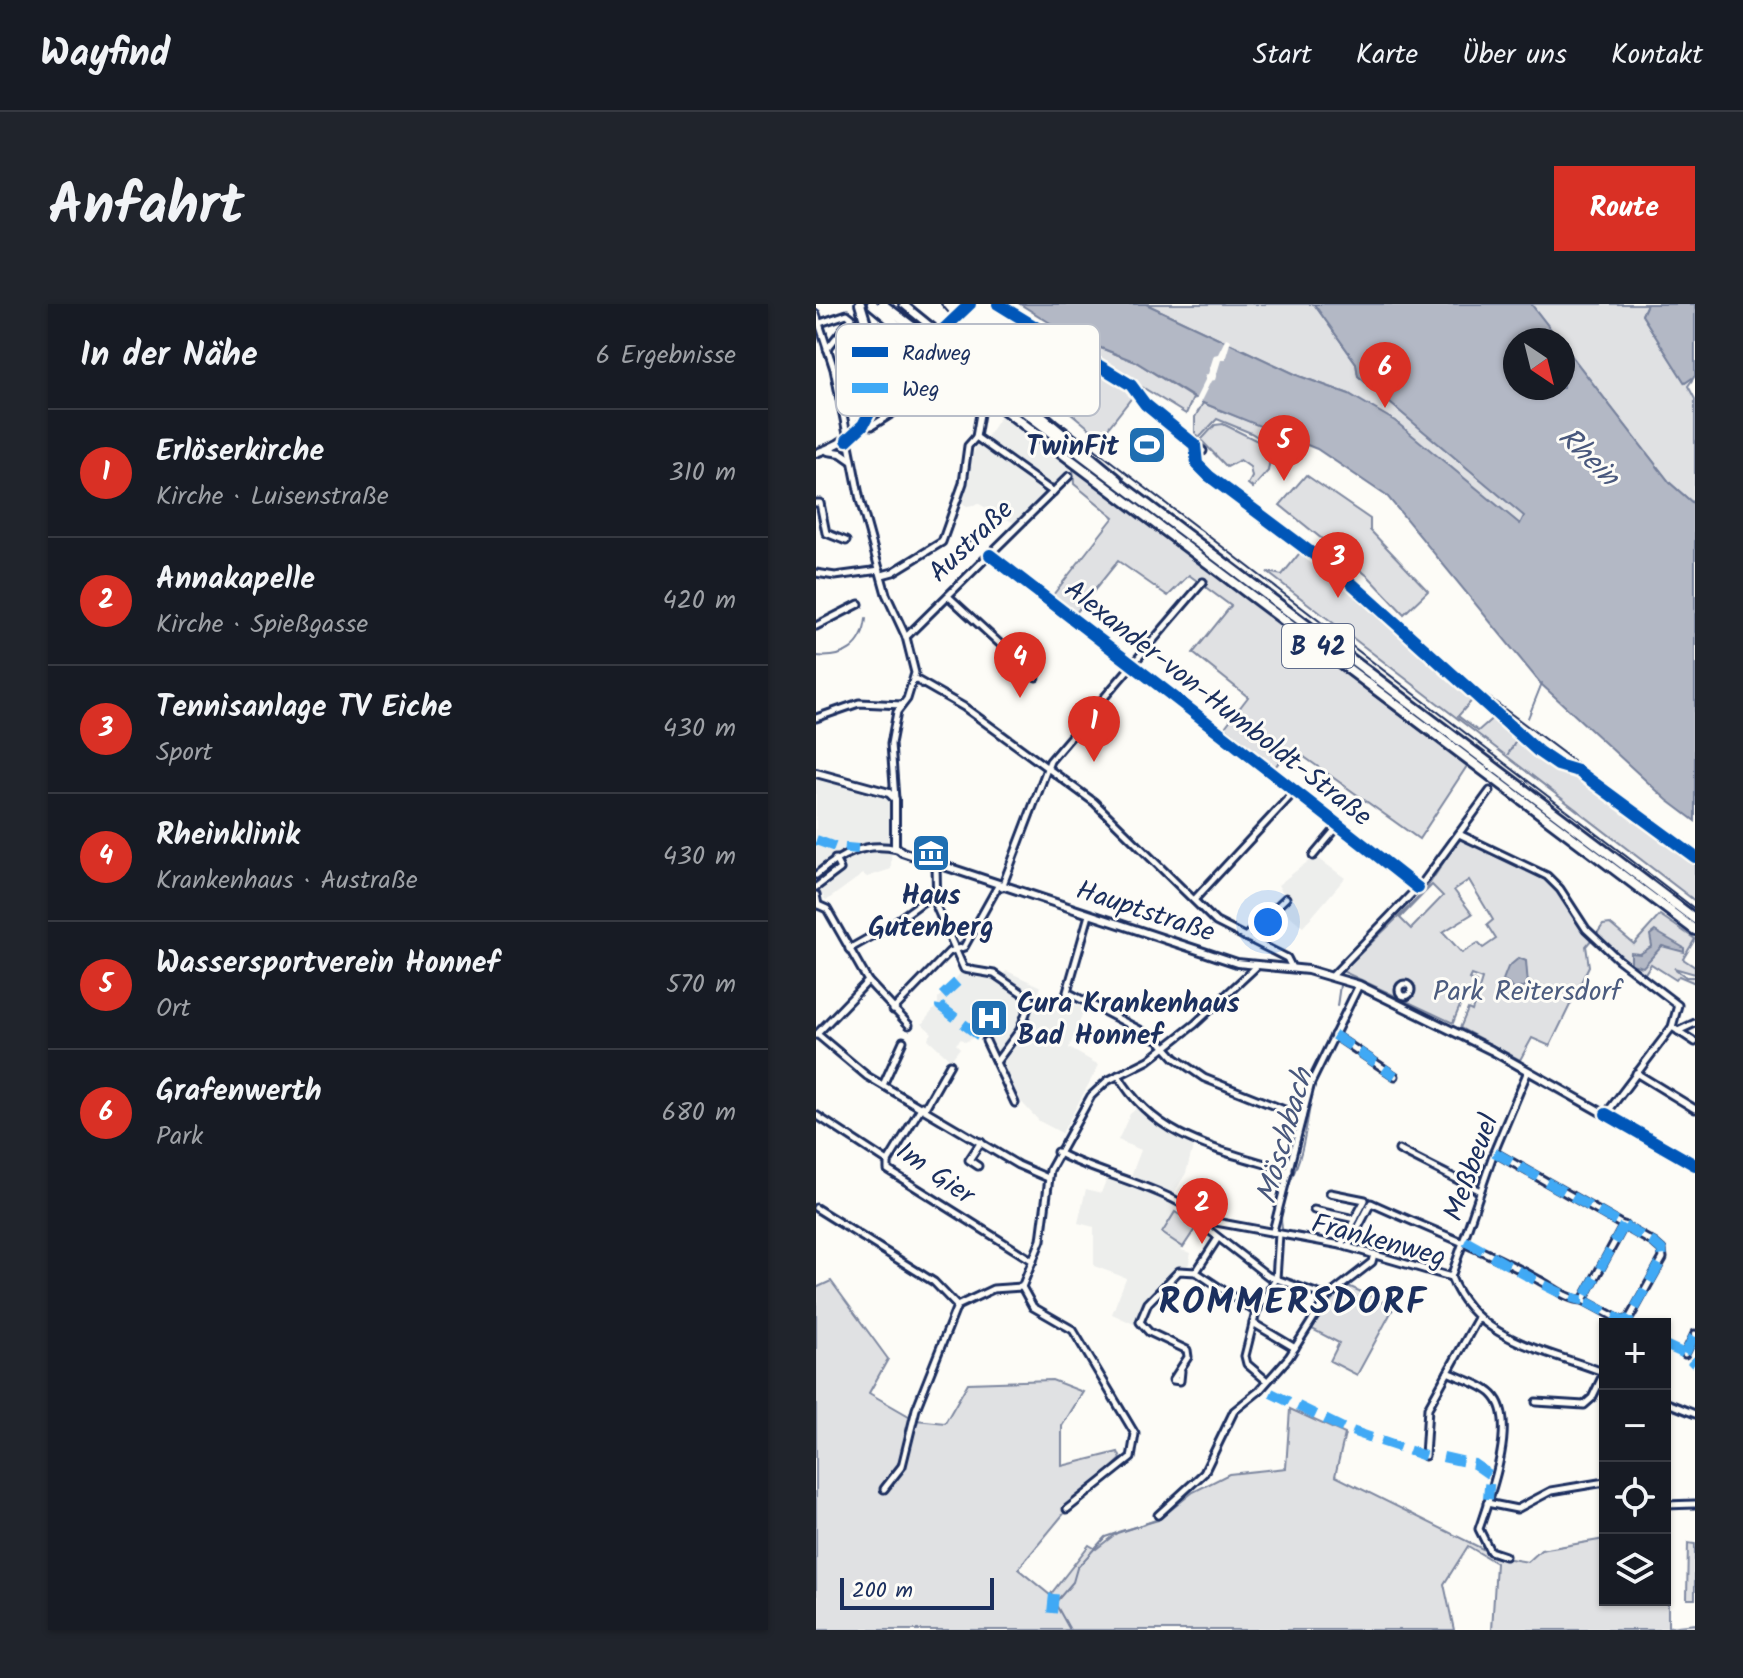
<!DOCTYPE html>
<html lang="de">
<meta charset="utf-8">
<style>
:root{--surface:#171b24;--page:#20242c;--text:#f1f3f6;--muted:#9ea1a6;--line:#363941;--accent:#d93025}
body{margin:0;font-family:Kalam,sans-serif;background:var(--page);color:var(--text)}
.controls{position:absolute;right:24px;bottom:24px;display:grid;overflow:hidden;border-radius:0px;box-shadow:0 2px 6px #0004}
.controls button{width:72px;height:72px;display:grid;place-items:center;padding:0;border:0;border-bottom:2px solid var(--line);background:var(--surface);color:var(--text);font:40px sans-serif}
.compass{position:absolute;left:687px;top:24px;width:72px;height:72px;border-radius:50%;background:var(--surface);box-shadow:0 2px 6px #0004;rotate:145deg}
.scale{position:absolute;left:24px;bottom:20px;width:154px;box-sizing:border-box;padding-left:8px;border:4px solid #1b2f5e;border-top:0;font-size:22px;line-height:28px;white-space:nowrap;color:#1b2f5e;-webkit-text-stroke:6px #fdfcf7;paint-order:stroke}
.you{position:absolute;left:452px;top:618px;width:28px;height:28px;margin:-20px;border:6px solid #fff;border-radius:50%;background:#1a73e8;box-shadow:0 0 0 12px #1a73e833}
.badge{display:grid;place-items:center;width:52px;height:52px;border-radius:50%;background:var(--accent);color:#fff;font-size:26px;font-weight:700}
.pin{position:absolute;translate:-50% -66px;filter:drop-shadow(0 2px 4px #0008)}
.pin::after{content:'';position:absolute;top:42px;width:28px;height:24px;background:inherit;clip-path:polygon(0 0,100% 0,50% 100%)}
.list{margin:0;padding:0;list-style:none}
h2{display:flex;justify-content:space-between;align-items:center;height:104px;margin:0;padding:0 32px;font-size:34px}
h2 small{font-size:26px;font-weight:400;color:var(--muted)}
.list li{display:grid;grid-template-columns:52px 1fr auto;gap:24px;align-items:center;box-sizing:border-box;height:128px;padding:0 32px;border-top:2px solid var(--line)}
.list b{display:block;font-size:30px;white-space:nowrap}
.list p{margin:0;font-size:26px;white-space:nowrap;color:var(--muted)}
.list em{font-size:26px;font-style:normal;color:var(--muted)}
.icon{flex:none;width:44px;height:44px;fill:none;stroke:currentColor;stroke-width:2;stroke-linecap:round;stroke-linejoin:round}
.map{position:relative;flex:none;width:879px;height:1326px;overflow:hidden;border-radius:0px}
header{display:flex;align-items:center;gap:48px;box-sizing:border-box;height:112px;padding:0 40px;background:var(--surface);border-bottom:2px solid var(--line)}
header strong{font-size:38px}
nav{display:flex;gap:44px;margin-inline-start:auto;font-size:28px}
.intro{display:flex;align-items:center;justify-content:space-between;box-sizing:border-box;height:192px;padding:0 48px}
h1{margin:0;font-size:56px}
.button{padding:20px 36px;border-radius:0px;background:var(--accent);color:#fff;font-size:28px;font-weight:700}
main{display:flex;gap:48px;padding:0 48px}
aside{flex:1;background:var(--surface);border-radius:0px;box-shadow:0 2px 6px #0004}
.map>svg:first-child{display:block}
</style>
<header>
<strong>Wayfind</strong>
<nav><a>Start</a><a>Karte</a><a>Über uns</a><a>Kontakt</a></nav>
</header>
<div class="intro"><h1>Anfahrt</h1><a class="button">Route</a></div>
<main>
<aside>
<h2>In der Nähe<small>6 Ergebnisse</small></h2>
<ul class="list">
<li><span class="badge">1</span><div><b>Erlöserkirche</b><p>Kirche · Luisenstraße</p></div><em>310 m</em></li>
<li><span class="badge">2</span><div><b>Annakapelle</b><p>Kirche · Spießgasse</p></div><em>420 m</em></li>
<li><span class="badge">3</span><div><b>Tennisanlage TV Eiche</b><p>Sport</p></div><em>430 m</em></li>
<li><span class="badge">4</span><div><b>Rheinklinik</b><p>Krankenhaus · Austraße</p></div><em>430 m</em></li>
<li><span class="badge">5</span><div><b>Wassersportverein Honnef</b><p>Ort</p></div><em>570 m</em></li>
<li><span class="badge">6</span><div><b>Grafenwerth</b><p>Park</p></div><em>680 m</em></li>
</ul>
</aside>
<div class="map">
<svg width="879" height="1326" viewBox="0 0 879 1326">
<rect width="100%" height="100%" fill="#fdfcf7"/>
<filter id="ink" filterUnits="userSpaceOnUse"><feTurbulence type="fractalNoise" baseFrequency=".0125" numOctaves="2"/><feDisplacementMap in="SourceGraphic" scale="16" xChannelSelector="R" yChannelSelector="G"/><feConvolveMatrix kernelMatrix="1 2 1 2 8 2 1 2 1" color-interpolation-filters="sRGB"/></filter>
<g filter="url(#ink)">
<!-- built -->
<g fill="#edeeec">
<path d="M186 110 257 163 200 220 163 200 151 202 143 198 160 141 171 133Z"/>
<path d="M0 472 68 492 76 499 75 565 51 573 47 570 10 597 0 582Z"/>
<path d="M499 552 529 574 487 623 459 599 468 590 462 581Z"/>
<path d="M162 662 187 670 191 667 225 683 215 706 218 708 228 690 269 704 253 744 283 761 246 829 223 817 198 790 179 747 164 731 149 738 145 735 140 740 144 744 135 756 112 735 116 729 106 720 122 700V694L150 663Z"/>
<path d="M322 803 350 828 378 839 370 869 356 892 315 872 325 846 302 836 314 810Z"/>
<path d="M291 874 342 891 379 914 381 922 365 946 375 949 372 963 361 965 328 999 320 1021 296 1010 310 974 278 962V923L262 919 270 885 285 889Z"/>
</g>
<!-- green -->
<g fill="#e0e1e3" stroke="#7e88a0" stroke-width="2" fill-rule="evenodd">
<path d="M330 0H498L540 59 542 72 709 212 705 221 533 90 483 72Z"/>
<path d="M715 0H831L826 11 869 78 879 72 872 82 879 95V201L854 179 747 41V36H743Z"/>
<path d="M223 31 303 78 317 92 288 129H279L231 89 247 61 220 50Z"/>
<path d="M257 33 320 58 377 94 370 110 258 41Z"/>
<path d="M387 99 484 137 474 153 435 129 401 115 383 134 379 129V113Z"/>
<path d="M407 120 456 144 452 167 437 184 432 180 436 173 434 163 424 156 411 163 385 136 399 121Z"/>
<path d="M257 163 651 462 603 535 484 450 468 452 459 463 409 423 432 393 377 349 415 302 373 271 352 292 302 257 260 309 237 291 298 213 258 180Z"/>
<path d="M490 171 554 215V226L612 287 588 310 553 273 464 201Z"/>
<path d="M487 245 660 392 642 412 662 427 680 411 691 426 707 436 711 433 879 556V597L451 268 466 271Z"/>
<path d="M644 533C673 550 708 558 734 580 751 595 760 618 776 635L770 642 773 662 734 742 716 734 704 756 644 724 652 705 656 707 666 675 655 671 653 675 660 678 653 694 648 692 637 719 526 667 608 588ZM653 576 677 616 671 621 680 635 667 644 662 639 646 649 627 628 656 610 638 586ZM616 581 627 592 595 625 584 614Z"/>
<path d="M844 611 879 635 867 655 879 663V670L858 664 870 673H879V679L863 672 860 676 835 660 828 671 780 631 787 621 794 620 818 640Z"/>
<path d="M359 908 381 922 367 943 346 929Z"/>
<path d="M15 977 72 1055 53 1089 100 1116 129 1119 152 1079 236 1076 267 1088 246 1122V1162L302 1148 305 1155 250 1207 202 1265 234 1291 273 1241 280 1245 302 1228 342 1216 377 1188 413 1170 470 1164 474 1105 529 1130 519 1172 683 1253 712 1258 725 1246 789 1235V1296L852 1299V1323L879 1320V1326H676L680 1259 652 1242 628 1280 638 1326H0V984Z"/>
<path d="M528 980 578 1003 541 1071 514 1057 523 1039 494 1024Z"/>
<path d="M872 1239 879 1240V1295H871Z"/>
</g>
<!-- water -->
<g fill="#b3b8c5" stroke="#76819c" stroke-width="2">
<path d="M204 0H330L483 72 533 90 579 117 704 220 708 212 542 72 540 59 498 0H715L743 36H699V84H747V41L854 179 879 201V517L851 496 725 380 572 193 501 145 387 99 320 58 255 32Z"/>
<path d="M831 0H879V72L869 79 826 11Z"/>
<path d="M839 627 868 644V648L846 642 827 663 815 660V649L824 650 836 642 834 631Z"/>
<path d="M703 654 710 657 712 681 699 686 687 676 692 663Z"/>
</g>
<!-- pier -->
<path fill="#fdfcf7" d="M410 34 415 36 409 56H405L399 76 395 77 383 101 378 98 390 74 388 71 392 70 398 51 402 50Z"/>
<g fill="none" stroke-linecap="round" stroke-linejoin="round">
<!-- stream -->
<g stroke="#76819c" stroke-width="2">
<path d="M240 91 271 38"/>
<path d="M150 239 171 229 180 207"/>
<path d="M0 352C28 355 47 343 50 315"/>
<path d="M712 414 726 379"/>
<path d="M692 450 703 432"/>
<path d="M521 702 524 681"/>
<path d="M466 924C461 900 477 876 484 852 494 819 492 780 513 750"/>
<path d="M254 1326 239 1299 257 1278 261 1264 289 1233 340 1216 387 1174 400 1154"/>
</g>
<defs>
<g id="street">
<path d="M182 0 315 81 329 100 387 147"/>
<path d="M0 10 18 65 44 196 70 290 90 333 99 369 91 395 81 408 75 440 79 495"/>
<path d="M4 19 31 10 36 14 11 45"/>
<path d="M47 121 56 122 127 77 165 104 160 133"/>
<path d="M160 133 237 188"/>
<path d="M0 199H4L10 229 30 237"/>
<path d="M174 251C318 362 460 471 602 584"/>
<path d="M0 269 19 272 64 266"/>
<path d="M66 271 77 268 126 238 147 179 152 142 160 133"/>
<path d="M132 292 220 373"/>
<path d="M0 322 43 300"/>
<path d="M90 333 253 172"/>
<path d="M99 375 148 403 278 498 400 618 471 654 476 664"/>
<path d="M0 414 43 399 86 401"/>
<path d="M643 530 731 572 744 585 770 625 802 655 862 701 856 723 790 810"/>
<path d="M497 552 523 521"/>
<path d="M120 562 121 604 148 665 178 670 215 695 204 726 181 757"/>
<path d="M0 571C24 551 49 537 81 545"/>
<path d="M0 583 24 565 19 555"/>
<path d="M186 583 234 457 387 278"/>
<path d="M0 591 2 601"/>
<path d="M378 596 479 487"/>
<path d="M2 601 11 605 52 677 93 721"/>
<path d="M273 611 251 688 343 736 359 754 388 774 486 813"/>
<path d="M429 633 470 594"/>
<path d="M33 645 72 623 119 589"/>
<path d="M517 671 608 577 674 487"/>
<circle cx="589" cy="686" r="6"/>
<path d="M77 706 133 648 148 643 182 582"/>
<path d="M856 723 879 738"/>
<path d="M862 727 879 719"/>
<path d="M1 730 51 772 202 861 232 874"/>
<path d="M0 731 52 677"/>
<path d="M518 731 579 772"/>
<path d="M170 737 199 799"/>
<path d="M820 769 879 805"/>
<path d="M302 771C340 837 406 846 473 867"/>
<path d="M67 781 87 737"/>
<path d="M109 804 134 760"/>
<path d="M0 811 72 858V866L217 957"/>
<path d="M583 846 664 887"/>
<path d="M241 848C278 871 378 888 394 927L452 972 511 993"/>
<path d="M678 848 838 939 846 946 847 954 813 1015 806 1017 767 996 808 921"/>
<path d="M72 858 106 802"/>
<path d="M162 862 153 856 165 838"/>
<path d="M514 889 549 896 525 941"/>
<path d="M0 904 118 978 141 1002"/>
<path d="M498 906 539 915"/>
<path d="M389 916 525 941 635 973"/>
<path d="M457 927 495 779 543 681"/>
<path d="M402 934 380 968 440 1008"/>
<path d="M532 943 555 899C611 925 669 945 723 976 737 983 751 996 767 996"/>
<path d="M635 973 678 848 712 767"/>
<path d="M635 973C660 1038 732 1046 789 1069"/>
<path d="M206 983 225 936 234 866 275 792 291 777 333 756 379 720 440 663"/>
<path d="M206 983 217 1003 257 1026 319 1130 315 1154 251 1205"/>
<path d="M141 1002 177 985 206 983"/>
<path d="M662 1014 632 1068C646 1075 666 1080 677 1091 703 1117 673 1195 663 1225L674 1247 689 1252"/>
<path d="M437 1019 479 1044"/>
<path d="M869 1050 879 1030"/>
<path d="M365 1067 364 1077 357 1076 372 1053 371 1046 333 1028 324 1018 332 999 363 967 380 968"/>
<path d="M451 1077 431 1060 429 1052 440 1008 460 975 463 930"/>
<path d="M720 1098 768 1101 776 1094 788 1069"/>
<path d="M849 1098 879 1110"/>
<path d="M609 1152 612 1104 632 1068"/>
<path d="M68 1185 86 1162 100 1105 141 1002"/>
<path d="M671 1199 701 1205 735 1187 789 1178"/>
<path d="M849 1201 879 1200"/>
<path d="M342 1211 388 1169 418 1107 443 1087 473 1053 511 993 556 958 558 950"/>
</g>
<g id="secondary">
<path d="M87 0 124 30 128 26"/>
<path d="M146 9 154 0"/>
<path d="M12 147 25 149 35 156"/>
<path d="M0 149C65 128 44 92 89 62"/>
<path d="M0 469 73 489 79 495V542L86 548 421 659 492 666 543 681 675 746 879 861"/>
</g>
<g id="highway">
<path d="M44 0 51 23 45 40"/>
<path d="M56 0 125 58 879 626"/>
<path d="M66 0 879 615"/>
<path d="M128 26 135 38 302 176"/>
<path d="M46 65 67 83"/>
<path d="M67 83C64 71 53 68 48 57 46 51 47 44 51 38 64 17 88 36 103 45"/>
</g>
</defs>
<!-- street casing -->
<use href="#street" stroke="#1b2f5e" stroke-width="11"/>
<!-- secondary casing -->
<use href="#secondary" stroke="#1b2f5e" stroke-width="12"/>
<!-- highway casing -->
<use href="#highway" stroke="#1b2f5e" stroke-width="14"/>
<!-- street -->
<use href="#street" stroke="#fdfcf7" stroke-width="5"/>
<!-- secondary -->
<use href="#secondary" stroke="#fdfcf7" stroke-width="6"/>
<!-- highway -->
<use href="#highway" stroke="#fdfcf7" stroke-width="8"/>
<!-- tram -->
<path stroke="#1b2f5e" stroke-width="2" d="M389 162 534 272 662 385 879 548"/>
<!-- rail -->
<path stroke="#1b2f5e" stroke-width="2" d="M125 0 178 60 241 116 879 605"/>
<defs>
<g id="secondary-bridge">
<path d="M128 26 146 9"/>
<path d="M89 62 124 30"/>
</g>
</defs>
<!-- secondary-bridge casing -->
<use href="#secondary-bridge" stroke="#1b2f5e" stroke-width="12" stroke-linecap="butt"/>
<!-- secondary-bridge -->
<use href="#secondary-bridge" stroke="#fdfcf7" stroke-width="6"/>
<!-- quiet -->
<g stroke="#3fa9f5" stroke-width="10" stroke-dasharray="20 10" stroke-linecap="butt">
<path d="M0 536 19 543 42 545"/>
<path d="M141 678 126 692 124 702 170 737"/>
<path d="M518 731 579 772"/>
<path d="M678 848 838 939 846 946 847 954 813 1015 806 1017 767 996 808 921"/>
<path d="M649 937C671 948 749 997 767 996"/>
<path d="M849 1041 869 1050 879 1060"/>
<path d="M869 1050 879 1030"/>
<path d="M455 1089 527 1124 609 1152"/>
<path d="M627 1153 658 1160 674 1171 672 1195"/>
<path d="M236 1309 238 1290"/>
</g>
<defs>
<g id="cycleway">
<path d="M182 0 315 81 329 100 379 141 381 160 393 172 533 277 723 448 742 461 762 467 879 553"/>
<path d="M31 136 47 121 67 83 154 0"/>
<path d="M174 251C318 362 460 471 602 584"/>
<path d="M790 810 879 861"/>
</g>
</defs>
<!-- cycleway casing -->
<use href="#cycleway" stroke="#fdfcf7" stroke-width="17"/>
<!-- cycleway -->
<use href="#cycleway" stroke="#0057b8" stroke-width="12"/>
</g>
</g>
<!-- icons -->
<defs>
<symbol id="stadium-square" viewBox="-11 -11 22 22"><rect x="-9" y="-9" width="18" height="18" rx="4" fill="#1f6fb2" stroke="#fdfcf7"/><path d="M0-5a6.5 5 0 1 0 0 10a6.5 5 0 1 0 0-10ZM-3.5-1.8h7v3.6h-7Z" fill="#fff"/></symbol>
<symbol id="museum-square" viewBox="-11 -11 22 22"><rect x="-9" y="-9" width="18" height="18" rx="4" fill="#1f6fb2" stroke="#fdfcf7"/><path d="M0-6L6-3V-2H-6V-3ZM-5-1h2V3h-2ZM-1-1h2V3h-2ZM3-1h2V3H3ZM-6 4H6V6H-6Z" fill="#fff"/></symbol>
<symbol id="hospital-square" viewBox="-11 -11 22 22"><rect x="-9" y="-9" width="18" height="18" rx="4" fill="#1f6fb2" stroke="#fdfcf7"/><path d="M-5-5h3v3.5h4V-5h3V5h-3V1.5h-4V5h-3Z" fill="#fff"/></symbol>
</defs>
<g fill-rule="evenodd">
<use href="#stadium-square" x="309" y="119" width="44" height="44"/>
<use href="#museum-square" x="93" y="527" width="44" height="44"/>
<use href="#hospital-square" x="151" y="692" width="44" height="44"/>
</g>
<g text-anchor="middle" stroke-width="6" stroke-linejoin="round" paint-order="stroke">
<!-- shield labels -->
<rect fill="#fdfcf7" stroke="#5f6c8c" stroke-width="2" x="466" y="320" width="72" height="44" rx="6"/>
<g font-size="26" font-weight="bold" fill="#1b2f5e">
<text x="502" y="351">B 42</text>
</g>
<!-- poi labels -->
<g font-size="28" font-weight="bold" fill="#1b2f5e" stroke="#fdfcf7" text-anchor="end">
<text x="303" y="151">TwinFit</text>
<text x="115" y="600" text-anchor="middle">Haus<tspan x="115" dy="32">Gutenberg</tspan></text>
<text x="201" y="708" text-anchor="start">Cura Krankenhaus<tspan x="201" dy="32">Bad Honnef</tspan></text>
</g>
<!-- street labels -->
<g font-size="28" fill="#1b2f5e" stroke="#fdfcf7">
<text transform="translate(154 236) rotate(-44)" y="10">Austraße</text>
<text transform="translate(403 398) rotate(38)" y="10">Alexander-von-Humboldt-Straße</text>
<text transform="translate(330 606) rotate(18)" y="10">Hauptstraße</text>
<text transform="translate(654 863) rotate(-70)" y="10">Meßbeuel</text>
<text transform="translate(120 868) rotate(35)" y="10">Im Gier</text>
<text transform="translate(563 935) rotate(15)" y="10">Frankenweg</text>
</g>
<!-- park labels -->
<g font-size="28" fill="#4c5c7f" stroke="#fdfcf7">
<text x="711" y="696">Park Reitersdorf</text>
</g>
<!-- water labels -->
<g font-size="30" font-style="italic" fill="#49587d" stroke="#fdfcf7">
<text transform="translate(773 152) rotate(44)" y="10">Rhein</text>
<text transform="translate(468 832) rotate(-74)" y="10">Möschbach</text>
</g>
<!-- district labels -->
<g font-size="36" font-weight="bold" letter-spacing="2" fill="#1b2f5e" stroke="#fdfcf7">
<text x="477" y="1009">ROMMERSDORF</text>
</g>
</g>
<!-- legend -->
<rect x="20" y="20" width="264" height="92" rx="12" fill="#fdfcf7" stroke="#b9bec9" stroke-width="2"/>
<rect x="36" y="43" width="36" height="10" fill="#0057b8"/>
<rect x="36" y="79" width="36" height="10" fill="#3fa9f5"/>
<g font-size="22" fill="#1b2f5e">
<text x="86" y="56">Radweg</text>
<text x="86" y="92">Weg</text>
</g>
</svg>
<div class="controls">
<button>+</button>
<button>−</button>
<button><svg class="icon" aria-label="locate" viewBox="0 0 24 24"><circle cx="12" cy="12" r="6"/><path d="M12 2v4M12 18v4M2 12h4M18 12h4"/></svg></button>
<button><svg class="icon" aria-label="layers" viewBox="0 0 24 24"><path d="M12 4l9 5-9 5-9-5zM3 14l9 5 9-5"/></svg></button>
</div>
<svg class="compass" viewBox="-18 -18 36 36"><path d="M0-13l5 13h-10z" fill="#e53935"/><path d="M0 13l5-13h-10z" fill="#9ea1a6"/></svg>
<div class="scale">200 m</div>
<div class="you"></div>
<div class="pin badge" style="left:278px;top:458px">1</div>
<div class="pin badge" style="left:386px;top:940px">2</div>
<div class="pin badge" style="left:522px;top:294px">3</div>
<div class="pin badge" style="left:204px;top:394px">4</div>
<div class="pin badge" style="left:468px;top:177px">5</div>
<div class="pin badge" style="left:569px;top:104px">6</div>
</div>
</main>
